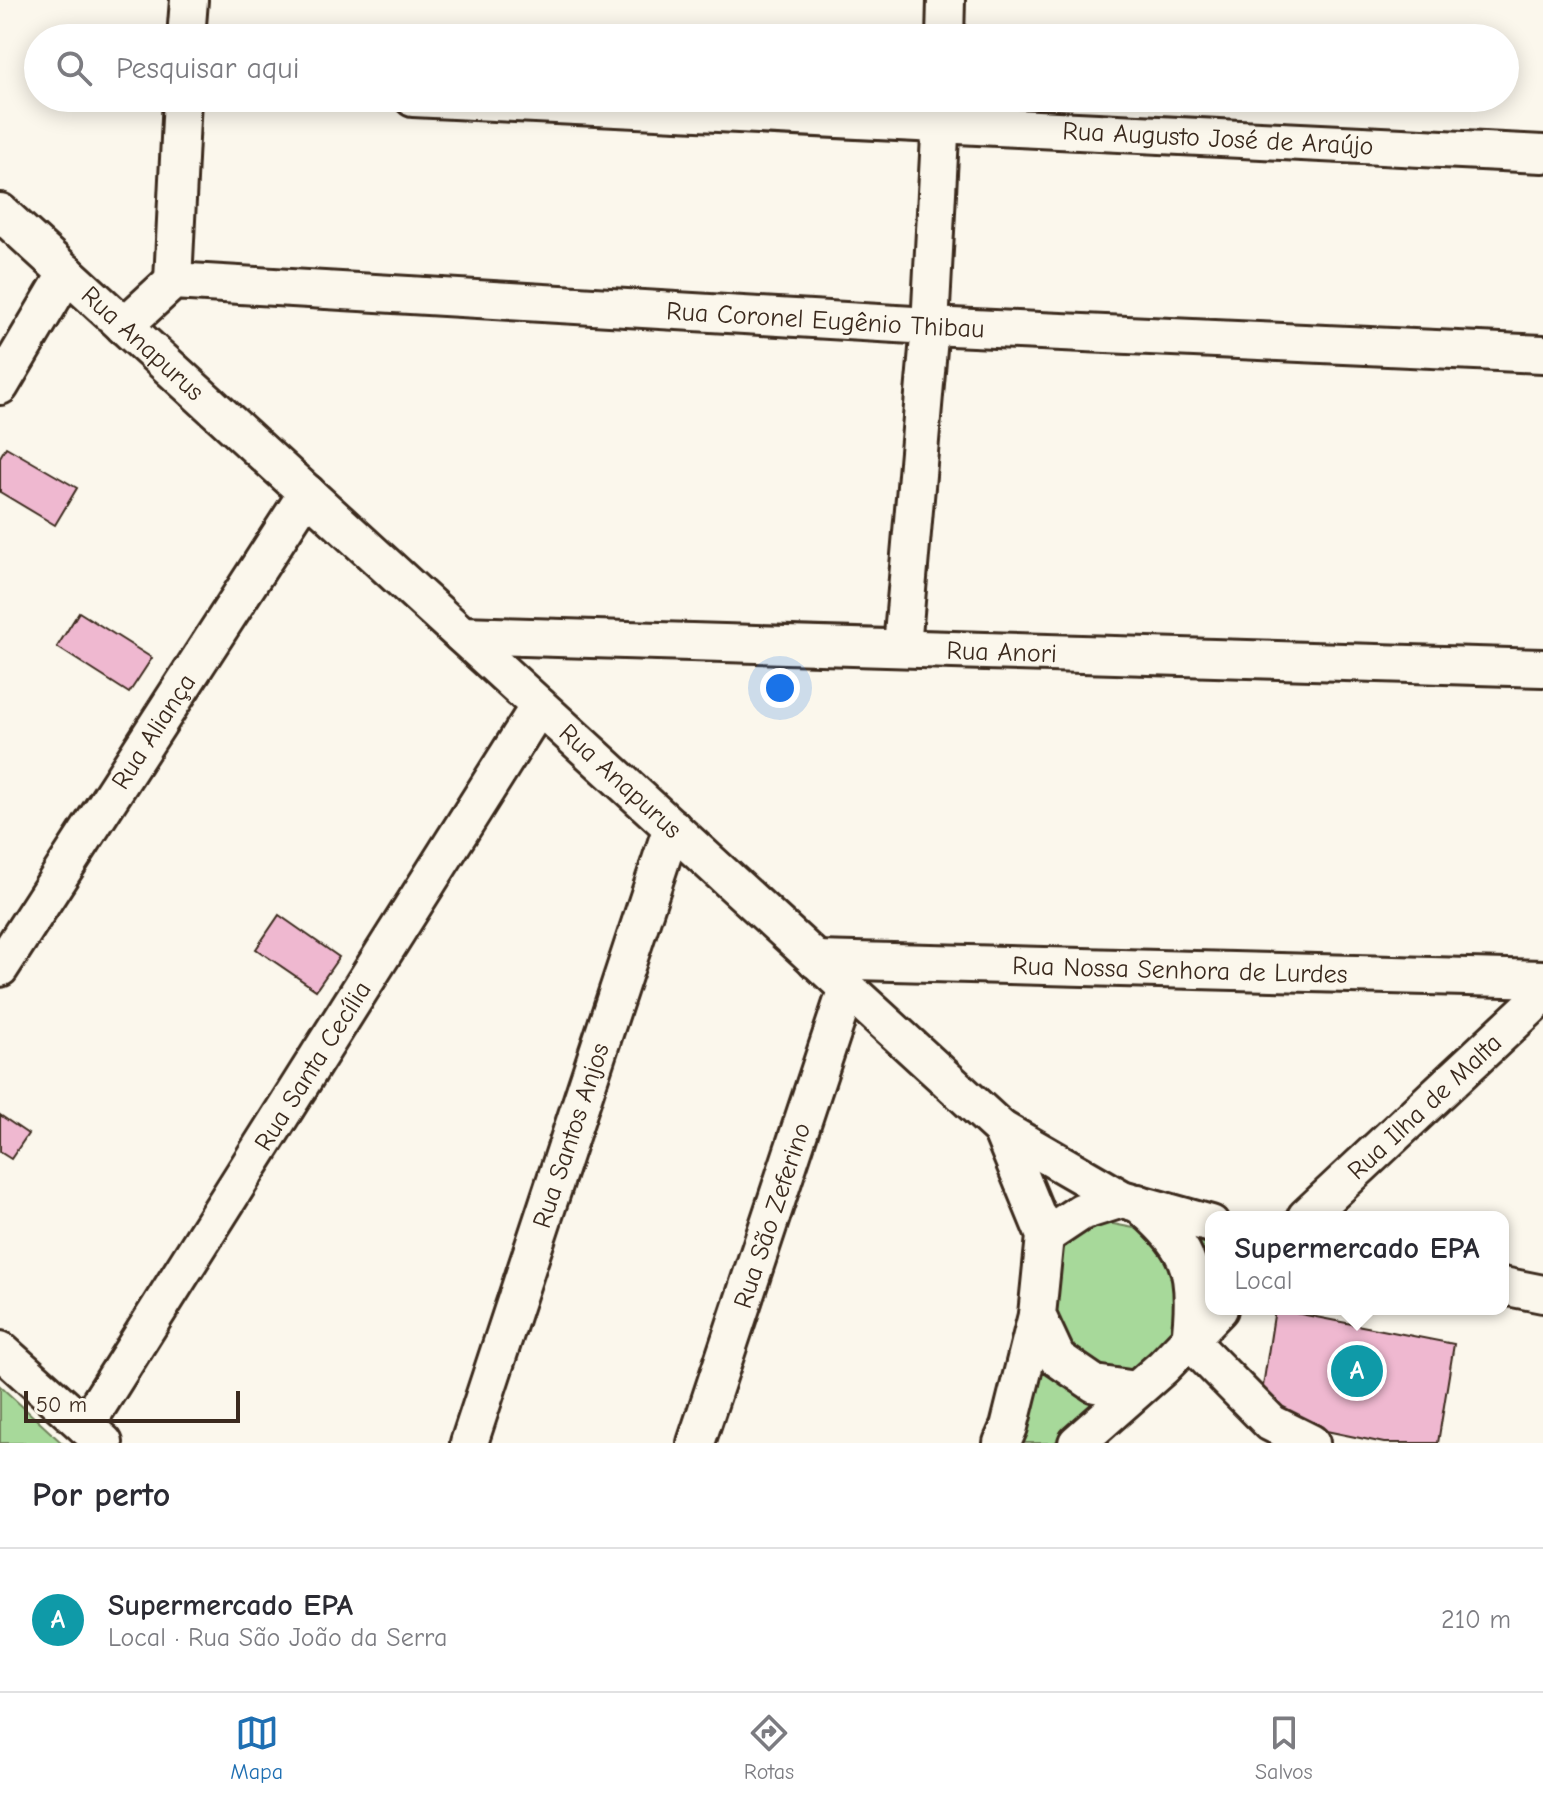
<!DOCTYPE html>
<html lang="pt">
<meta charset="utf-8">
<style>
:root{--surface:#fff;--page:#f7f7f7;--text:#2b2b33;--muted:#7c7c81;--line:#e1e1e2;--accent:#1f6fb2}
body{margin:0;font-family:"Comic Neue",sans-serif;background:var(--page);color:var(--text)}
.scale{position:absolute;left:24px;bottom:20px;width:216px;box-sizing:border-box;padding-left:8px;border:4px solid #3b2a1e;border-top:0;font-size:22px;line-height:28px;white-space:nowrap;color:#3b2a1e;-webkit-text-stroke:6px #fbf7ec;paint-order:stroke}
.you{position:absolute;left:780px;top:688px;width:28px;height:28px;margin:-20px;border:6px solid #fff;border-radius:50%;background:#1a73e8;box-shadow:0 0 0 12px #1a73e833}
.badge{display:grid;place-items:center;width:52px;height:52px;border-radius:50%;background:var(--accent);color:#fff;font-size:26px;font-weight:700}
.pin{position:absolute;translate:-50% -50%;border:4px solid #fff;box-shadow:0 2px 8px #0006}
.popup{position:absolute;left:1205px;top:1211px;width:304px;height:104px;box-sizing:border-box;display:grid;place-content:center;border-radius:16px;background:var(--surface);filter:drop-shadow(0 2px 6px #0005);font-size:26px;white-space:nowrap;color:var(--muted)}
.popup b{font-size:30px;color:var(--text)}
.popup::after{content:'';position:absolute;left:50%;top:100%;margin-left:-16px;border:16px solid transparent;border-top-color:var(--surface)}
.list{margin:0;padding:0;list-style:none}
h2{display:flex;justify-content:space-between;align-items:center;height:104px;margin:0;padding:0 32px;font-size:34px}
h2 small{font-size:26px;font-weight:400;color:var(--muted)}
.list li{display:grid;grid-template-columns:52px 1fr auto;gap:24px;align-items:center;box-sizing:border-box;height:144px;padding:0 32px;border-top:2px solid var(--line)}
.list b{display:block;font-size:30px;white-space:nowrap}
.list p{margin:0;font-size:26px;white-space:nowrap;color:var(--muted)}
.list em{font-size:26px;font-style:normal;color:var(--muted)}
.icon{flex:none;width:44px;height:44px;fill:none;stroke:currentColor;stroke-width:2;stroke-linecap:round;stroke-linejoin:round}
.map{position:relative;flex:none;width:1543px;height:1443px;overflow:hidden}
.search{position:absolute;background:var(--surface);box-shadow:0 4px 20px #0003;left:24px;right:24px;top:24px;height:88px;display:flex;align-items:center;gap:20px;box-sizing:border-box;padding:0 28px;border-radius:44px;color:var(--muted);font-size:30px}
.sheet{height:248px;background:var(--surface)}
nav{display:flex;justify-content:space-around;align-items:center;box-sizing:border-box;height:112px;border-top:2px solid var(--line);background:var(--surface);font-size:22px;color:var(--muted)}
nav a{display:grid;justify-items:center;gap:4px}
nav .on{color:var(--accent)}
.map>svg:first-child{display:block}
</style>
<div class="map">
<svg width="1543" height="1443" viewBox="0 0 1543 1443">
<rect width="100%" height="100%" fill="#fbf7ec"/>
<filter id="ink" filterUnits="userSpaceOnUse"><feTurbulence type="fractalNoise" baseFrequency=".0125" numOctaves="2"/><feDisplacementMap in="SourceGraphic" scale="16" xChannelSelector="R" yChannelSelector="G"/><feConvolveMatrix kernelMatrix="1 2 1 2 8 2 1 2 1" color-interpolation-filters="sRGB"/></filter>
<g filter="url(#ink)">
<!-- green -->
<g fill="#a7d99a" stroke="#71825c" stroke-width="2">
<path d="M1092 1220 1139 1229 1169 1251 1183 1299 1167 1347 1131 1382 1072 1358 1050 1322 1047 1285 1065 1241Z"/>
<path d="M1174 1227 1211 1233V1306Z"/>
<path d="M1037 1349 1113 1396 1054 1443H1023Z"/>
<path d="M0 1386 62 1443H0Z"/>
</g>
<!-- building -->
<g fill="#efb8d0" stroke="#3b2a1e" stroke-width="2">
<path d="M6 447 77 488 55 525 0 492V457Z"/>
<path d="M79 612 152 658 129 693 57 647Z"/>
<path d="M279 915 339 957 316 990 256 949Z"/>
<path d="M0 1115 28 1134 11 1159 0 1152Z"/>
<path d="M1275 1309 1454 1344 1438 1443H1384L1288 1423 1261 1399Z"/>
</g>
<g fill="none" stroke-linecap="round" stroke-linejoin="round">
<defs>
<g id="minor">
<path d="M186 38 189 0"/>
<path d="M945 38 946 0"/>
<path id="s1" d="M413 98 1543 154"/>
<path id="s2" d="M0 212 1001 1129 1045 1236 1037 1315 1009 1427 1002 1443"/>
<path d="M173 281 182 98"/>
<path id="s3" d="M124 326 173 281 930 326 1543 354"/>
<path d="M0 386 67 273"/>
<path id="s4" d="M462 635 1543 668"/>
<path d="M902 647 930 326 942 98"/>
<path id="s5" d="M816 960 1543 979"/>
<path id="s6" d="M0 968 307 493"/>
<path d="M1001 1129 1122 1199 1211 1224"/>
<path d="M1138 1203C1155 1218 1177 1238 1186 1260 1196 1283 1193 1317 1190 1341L1271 1423 1311 1443"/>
<path id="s7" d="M1306 1217 1543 995"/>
<path d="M1045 1236 1081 1212 1122 1199"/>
<path d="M1503 1286 1543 1294"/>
<path d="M1037 1315 1057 1358 1095 1384 1136 1390"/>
<path d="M0 1350 104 1443"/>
<path id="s8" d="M85 1426 539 706"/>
<path id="s9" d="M469 1443 672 827"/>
<path id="s10" d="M696 1443 847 988"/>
<path d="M1077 1443 1163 1367 1219 1309"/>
</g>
</defs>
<!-- minor casing -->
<use href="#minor" stroke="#3b2a1e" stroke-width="42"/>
<!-- minor -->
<use href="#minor" stroke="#fbf7ec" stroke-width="36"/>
</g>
</g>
<g text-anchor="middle" stroke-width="8" stroke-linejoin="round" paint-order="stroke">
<!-- street labels -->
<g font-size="26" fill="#3b2a1e" stroke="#fbf7ec">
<text dy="9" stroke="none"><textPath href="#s1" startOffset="806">Rua Augusto José de Araújo</textPath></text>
<text dy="9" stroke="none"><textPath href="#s3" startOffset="720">Rua Coronel Eugênio Thibau</textPath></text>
<text dy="9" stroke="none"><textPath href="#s2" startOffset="194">Rua Anapurus</textPath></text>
<text dy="9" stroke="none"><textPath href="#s4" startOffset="540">Rua Anori</textPath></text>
<text dy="9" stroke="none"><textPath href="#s6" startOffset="282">Rua Aliança</textPath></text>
<text dy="9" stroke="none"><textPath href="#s2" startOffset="842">Rua Anapurus</textPath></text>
<text dy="9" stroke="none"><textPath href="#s5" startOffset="364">Rua Nossa Senhora de Lurdes</textPath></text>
<text dy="9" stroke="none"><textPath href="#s8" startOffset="426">Rua Santa Cecília</textPath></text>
<text dy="9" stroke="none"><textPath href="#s7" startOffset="162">Rua Ilha de Malta</textPath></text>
<text dy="9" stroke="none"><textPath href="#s9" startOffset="324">Rua Santos Anjos</textPath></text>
<text dy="9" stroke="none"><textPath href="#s10" startOffset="240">Rua São Zeferino</textPath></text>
</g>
</g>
</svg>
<div class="scale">50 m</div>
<div class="you"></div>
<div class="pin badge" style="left:1357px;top:1371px;background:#0f9aa8">A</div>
<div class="popup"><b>Supermercado EPA</b>Local</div>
<div class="search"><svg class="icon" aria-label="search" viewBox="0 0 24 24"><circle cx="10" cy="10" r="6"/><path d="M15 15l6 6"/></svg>Pesquisar aqui</div>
</div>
<section class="sheet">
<h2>Por perto<small></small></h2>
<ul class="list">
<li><span class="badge" style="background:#0f9aa8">A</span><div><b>Supermercado EPA</b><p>Local · Rua São João da Serra</p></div><em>210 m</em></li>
</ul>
</section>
<nav>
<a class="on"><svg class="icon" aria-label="map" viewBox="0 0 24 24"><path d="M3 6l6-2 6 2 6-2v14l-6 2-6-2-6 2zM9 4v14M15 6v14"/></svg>Mapa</a>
<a><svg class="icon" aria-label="directions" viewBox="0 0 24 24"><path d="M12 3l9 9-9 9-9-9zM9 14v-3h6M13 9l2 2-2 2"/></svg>Rotas</a>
<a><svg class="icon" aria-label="saved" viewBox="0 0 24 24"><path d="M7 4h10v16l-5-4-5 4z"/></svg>Salvos</a>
</nav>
